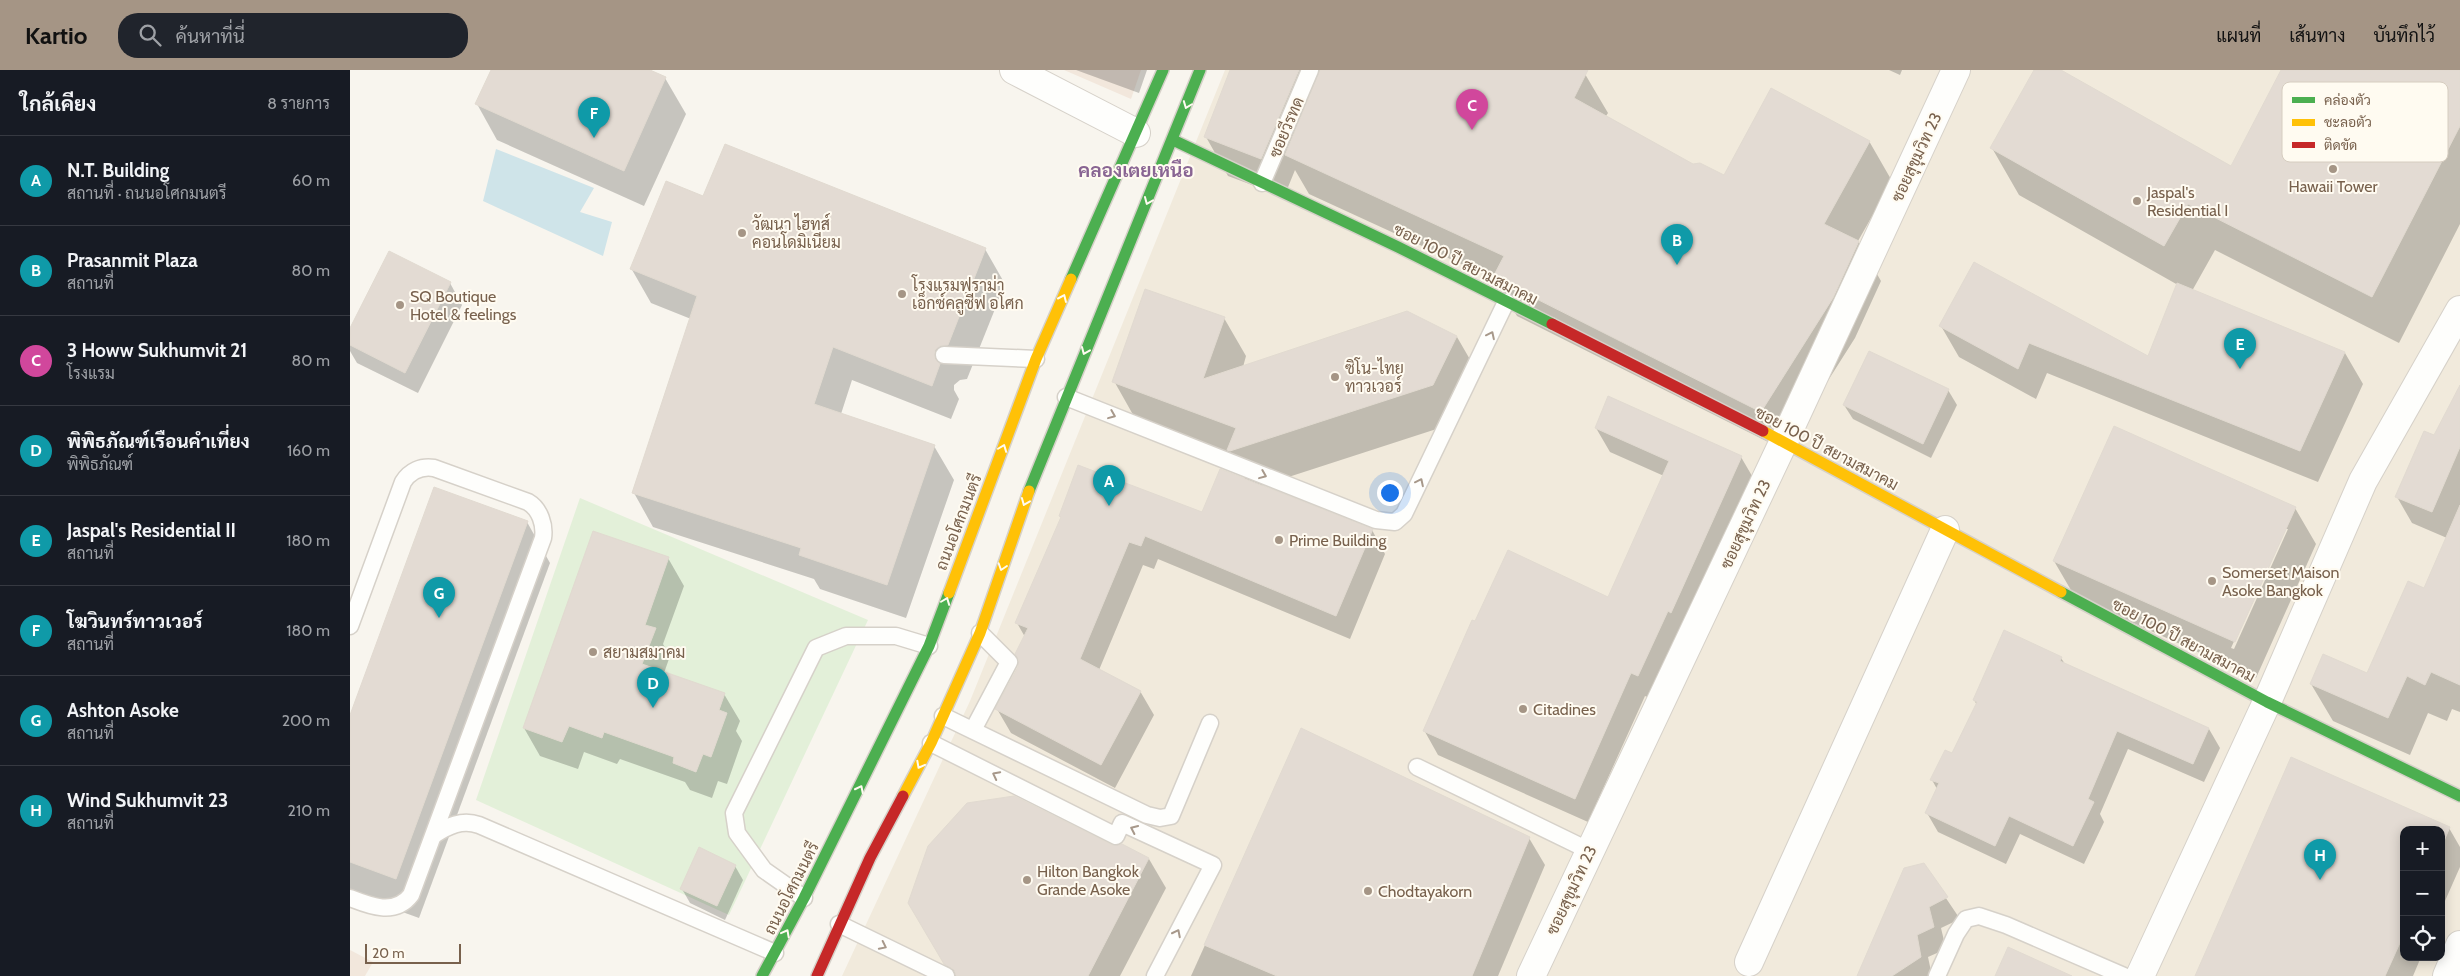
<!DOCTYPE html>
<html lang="th">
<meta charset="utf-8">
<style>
:root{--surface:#171b24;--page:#20242c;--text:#f1f3f6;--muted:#9ea1a6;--line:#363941;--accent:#a59585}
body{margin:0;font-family:Cabin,Sarabun,sans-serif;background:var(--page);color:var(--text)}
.controls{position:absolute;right:15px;bottom:15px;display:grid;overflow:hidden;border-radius:10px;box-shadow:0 2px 12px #0003}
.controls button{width:45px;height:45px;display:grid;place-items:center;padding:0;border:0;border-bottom:1px solid var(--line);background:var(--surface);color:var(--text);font:25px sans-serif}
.scale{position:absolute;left:15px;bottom:12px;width:96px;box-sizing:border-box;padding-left:5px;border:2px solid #78614d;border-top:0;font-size:14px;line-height:18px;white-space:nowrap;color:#78614d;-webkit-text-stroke:4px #fffbf1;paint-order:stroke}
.you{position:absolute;left:1039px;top:422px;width:18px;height:18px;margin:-12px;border:4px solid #fff;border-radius:50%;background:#1a73e8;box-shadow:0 0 0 8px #1a73e833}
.badge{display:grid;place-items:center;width:32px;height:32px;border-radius:50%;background:var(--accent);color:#fff;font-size:16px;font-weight:700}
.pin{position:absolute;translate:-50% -41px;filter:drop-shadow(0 1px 2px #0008)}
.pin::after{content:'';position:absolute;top:26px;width:18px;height:15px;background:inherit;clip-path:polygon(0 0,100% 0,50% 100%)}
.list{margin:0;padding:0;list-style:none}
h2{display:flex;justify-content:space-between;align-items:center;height:65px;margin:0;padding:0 20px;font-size:21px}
h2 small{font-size:16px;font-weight:400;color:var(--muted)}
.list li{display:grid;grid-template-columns:32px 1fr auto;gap:15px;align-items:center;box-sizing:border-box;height:90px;padding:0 20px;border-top:1px solid var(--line)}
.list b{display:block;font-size:19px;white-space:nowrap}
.list p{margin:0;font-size:16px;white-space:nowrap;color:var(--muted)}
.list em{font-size:16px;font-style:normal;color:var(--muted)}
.icon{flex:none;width:28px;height:28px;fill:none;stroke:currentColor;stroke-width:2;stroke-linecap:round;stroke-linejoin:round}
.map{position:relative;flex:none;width:2110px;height:906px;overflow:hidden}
header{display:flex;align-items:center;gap:30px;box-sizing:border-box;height:70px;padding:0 25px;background:var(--accent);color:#111}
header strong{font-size:24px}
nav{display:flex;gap:28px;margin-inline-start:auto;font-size:18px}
.search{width:350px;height:45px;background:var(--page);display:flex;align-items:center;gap:12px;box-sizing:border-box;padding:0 18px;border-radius:20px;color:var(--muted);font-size:19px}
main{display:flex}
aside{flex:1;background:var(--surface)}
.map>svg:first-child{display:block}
</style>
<header>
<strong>Kartio</strong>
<div class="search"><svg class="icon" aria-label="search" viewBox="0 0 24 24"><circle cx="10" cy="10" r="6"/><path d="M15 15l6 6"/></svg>ค้นหาที่นี่</div>
<nav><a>แผนที่</a><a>เส้นทาง</a><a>บันทึกไว้</a></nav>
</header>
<main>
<aside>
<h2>ใกล้เคียง<small>8 รายการ</small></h2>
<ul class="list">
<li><span class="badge" style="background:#0f9aa8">A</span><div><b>N.T. Building</b><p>สถานที่ · ถนนอโศกมนตรี</p></div><em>60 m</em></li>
<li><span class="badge" style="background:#0f9aa8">B</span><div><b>Prasanmit Plaza</b><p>สถานที่</p></div><em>80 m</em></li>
<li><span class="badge" style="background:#d1479c">C</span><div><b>3 Howw Sukhumvit 21</b><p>โรงแรม</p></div><em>80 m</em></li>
<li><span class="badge" style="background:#0f9aa8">D</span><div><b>พิพิธภัณฑ์เรือนคำเที่ยง</b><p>พิพิธภัณฑ์</p></div><em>160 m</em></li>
<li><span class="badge" style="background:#0f9aa8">E</span><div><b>Jaspal's Residential II</b><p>สถานที่</p></div><em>180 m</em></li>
<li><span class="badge" style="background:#0f9aa8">F</span><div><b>โฆวินทร์ทาวเวอร์</b><p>สถานที่</p></div><em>180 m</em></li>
<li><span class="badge" style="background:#0f9aa8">G</span><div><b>Ashton Asoke</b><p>สถานที่</p></div><em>200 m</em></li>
<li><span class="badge" style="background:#0f9aa8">H</span><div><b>Wind Sukhumvit 23</b><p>สถานที่</p></div><em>210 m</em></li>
</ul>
</aside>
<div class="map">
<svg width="2110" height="906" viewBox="0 0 2110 906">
<rect width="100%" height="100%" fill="#f8f5ee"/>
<!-- residential -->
<path fill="#f1eadc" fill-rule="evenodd" d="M875 0H2110V906H492L620 631ZM2054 760H2091V887H2054Z"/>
<!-- commercial -->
<g fill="#f2e7dc">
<path d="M714 0H791L781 29Z"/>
<path d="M0 880 23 892 15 906H0Z"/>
</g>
<!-- green -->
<path fill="#e3f0d9" d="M230 428 518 550 379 845 126 730Z"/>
<!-- water -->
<path fill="#cfe4e9" d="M146 79 244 118 230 142 262 152 253 186 133 131Z"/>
<!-- shadow -->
<g fill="#0003" fill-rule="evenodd">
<path d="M142 0H297L315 8 336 44 294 136 147 70 127 34Z"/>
<path d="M726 0H797L789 23Z"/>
<path d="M881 0H1228L1235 4 1258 43 1256 46 1342 95 1375 107 1519 71 1542 111 1508 171 1531 211 1505 268 1434 380 1167 246 1146 210 959 124 945 100 934 127 878 106 856 67Z"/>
<path d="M1539 0H1552L1550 5Z"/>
<path d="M1686 0H1708L1882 97 1932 0H2110V154L2049 273 1865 180 1842 221 1995 283 2013 314 1968 412 1697 303 1686 329 1609 287 1591 256 1798 288 1828 215 1669 125 1642 78Z"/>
<path d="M354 128 635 179 655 214 617 309 610 310 604 315V320L609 329 601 349 502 310 491 344 584 376 604 410 556 548 470 519 464 509 303 457 284 423 341 249 301 233 281 198Z"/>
<path d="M100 213 112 235 68 323 7 293 0 281V260Z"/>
<path d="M874 248 896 286 893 297 1107 267 1129 305 1105 353 911 416 1022 460 1035 484 1000 569 808 489 804 499 793 495 749 600 790 621 804 645 765 718 661 663 647 639 669 597 675 567 667 553 712 448 710 446 852 443 896 411 882 386 786 350 764 311Z"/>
<path d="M2110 318V642L2102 639 2097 651 2078 643 2060 685 1983 651 1961 614 2018 605 2075 520 2097 468 2062 453 2047 427 2084 367Z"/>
<path d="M1598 320 1607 335 1581 388 1503 349 1494 335Z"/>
<path d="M1246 358 1391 387 1405 411 1302 629 1295 626 1238 752 1088 685 1074 660 1259 528 1314 406 1260 382Z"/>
<path d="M1945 438 1966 474 1906 608 1725 527 1704 491ZM1935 459H1938L1884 579 1881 578Z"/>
<path d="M177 452 200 493 69 848 0 823V649Z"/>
<path d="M318 488 334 516 313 574 320 586 314 603 374 624 390 651 386 661 392 671 377 714 368 711 362 728 340 720 335 712 270 689 267 694 234 682 228 699 190 686 174 658Z"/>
<path d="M1711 588 1715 594 1859 659 1870 678 1854 712 1778 679 1750 744 1754 752 1734 794 1670 764 1656 794 1588 762 1577 743 1587 719 1582 710 1602 684 1627 635 1624 630Z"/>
<path d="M952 660 1179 768 1195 795 1148 906H841Z"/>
<path d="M1941 689 2099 758 2110 777V797L2091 840V760H2054V887H2071L2063 906H1846Z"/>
<path d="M761 776 799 789 816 818 770 906H602L559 833Z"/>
<path d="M1573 794 1610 849 1591 858 1596 879 1578 887 1582 906H1508Z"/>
<path d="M385 796 393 810 375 850 340 833 332 819Z"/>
</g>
<!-- building -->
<g fill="#e3dbd3" stroke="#e1dad0">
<path d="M141 0H300L316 7 274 101 125 34Z"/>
<path d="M880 0H949L911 89 854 67Z"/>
<path d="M970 0H1238L1224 28 1343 94 1350 93 1374 105 1421 18 1520 71 1474 154 1509 171 1483 228 1411 342 1143 207 1154 186 935 85Z"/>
<path d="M1684 0H1711L1881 96 1931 0H2110V56L2022 227 1838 134 1814 176 1640 78Z"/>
<path d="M375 74 636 178 598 275 590 276 585 280V289L590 294 582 316 483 277 464 334 585 375 537 515 449 485 451 478 282 423 347 226 280 199 316 111 353 126Z"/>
<path d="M39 181 101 212 55 303 0 275V258Z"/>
<path d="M1624 192 1798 286 1827 213 1995 282 1950 381 1679 273 1668 299 1589 256Z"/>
<path d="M795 219 875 247 853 309 1057 241 1107 266 1083 315 880 381 877 380 886 358 762 312Z"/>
<path d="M1519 281 1599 319 1573 374 1493 335Z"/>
<path d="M2110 315V377L2082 442 2045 427 2074 361 2084 365Z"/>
<path d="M1258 326 1392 386 1321 543 1318 541 1288 606 1281 603 1225 729 1073 661 1122 550 1125 551 1158 480 1258 527 1319 391 1245 358Z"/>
<path d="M1764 356 1946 437 1885 572 1703 491Z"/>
<path d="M728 395 852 442 870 399 1023 459 986 546 795 466 791 476 779 472 730 589 791 621 751 695 645 639 668 597 669 590 665 584 678 558 665 553 711 447 709 446Z"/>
<path d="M84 417 178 451 46 809 0 792V645Z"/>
<path d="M2110 435V615L2081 602 2075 615 2057 606 2038 648 1960 614 1973 584 2017 603 2058 511 2074 518Z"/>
<path d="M243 461 319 487 295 555 306 558 292 594 375 623 369 640 377 643 361 687 353 684 346 702 323 693 324 687 254 662 252 668 219 656 212 672 173 658Z"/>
<path d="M1654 560 1712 587 1710 591 1859 658 1843 694 1767 661 1738 729 1744 732 1723 776 1659 746 1645 776 1575 743 1589 713 1580 710 1595 680 1602 683 1627 632 1623 630Z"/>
<path d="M951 658 1180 767 1122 906H927L854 875Z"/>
<path d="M1941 687 2100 757 2091 778V760H2054V864L2035 906H1845Z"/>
<path d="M664 726 762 775 772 774 799 788 738 906H606L604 900 594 894 558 833 578 776 617 733Z"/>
<path d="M349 777 386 795 367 836 330 819Z"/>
<path d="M1574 793 1598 827 1579 837 1584 857 1567 865 1571 887 1542 906H1507L1554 798Z"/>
<path d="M1658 877 1722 906H1645Z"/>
</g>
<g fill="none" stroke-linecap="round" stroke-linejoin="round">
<defs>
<g id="lane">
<path d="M912 113 960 0"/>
<path d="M594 285 686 289"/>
<path d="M716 327 1026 450 1045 452 1054 444 1156 232"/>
<path d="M0 556 53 412C60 401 71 396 84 398L178 432C190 439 195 455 193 468L61 825C45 846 20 836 0 828"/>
<path d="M593 646 797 745 810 748 821 746 860 653"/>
<path d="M623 660 659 592 630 563"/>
<path d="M581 673 766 766 772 753 863 795 805 906"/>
<path d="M1067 697 1240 781"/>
<path d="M84 765C98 756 112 749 129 755L425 883"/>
<path d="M454 828 414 800 387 763 384 743 466 578 496 566H546L579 576"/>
<path d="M489 854 596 906"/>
<path d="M1587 906 1606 864 1616 849 1629 846 1656 855 1774 906"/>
</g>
<g id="street">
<path d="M664 0 786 63"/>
<path d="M1399 892 1595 460"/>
<path d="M1181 906 1434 371 1606 0"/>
<path d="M1790 906 1917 632 2013 411 2110 240"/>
<path d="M2097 906 2110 875"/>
</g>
<g id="fast">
<path d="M823 70 1048 177 1202 254"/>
<path d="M721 209 813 0"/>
<path d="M679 421 850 0"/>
<path d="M1711 522 1917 632 2110 726"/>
<path d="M412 906 454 828 579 576 599 523"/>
</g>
<g id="slow">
<path d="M1413 361 1711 522"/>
<path d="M599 523 686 289 721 209"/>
<path d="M553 726 581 673 630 563 679 421"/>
</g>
<g id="jam">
<path d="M1202 254 1413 361"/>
<path d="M467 906 520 788 553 726"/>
</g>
</defs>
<!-- lane casing -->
<use href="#lane" stroke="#d6d1c9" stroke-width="19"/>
<!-- street casing -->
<use href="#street" stroke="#d6d1c9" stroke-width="30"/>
<!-- fast casing -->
<use href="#fast" stroke="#d6d1c9" stroke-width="14"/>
<!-- slow casing -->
<use href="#slow" stroke="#d6d1c9" stroke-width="14"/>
<!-- jam casing -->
<use href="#jam" stroke="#d6d1c9" stroke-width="14"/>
<!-- lane -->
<use href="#lane" stroke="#fefefc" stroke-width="16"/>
<!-- street -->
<use href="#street" stroke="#fefefc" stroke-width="28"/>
<!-- fast -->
<use href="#fast" stroke="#4caf50" stroke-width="11"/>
<!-- slow -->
<use href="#slow" stroke="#ffc107" stroke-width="11"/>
<!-- jam -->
<use href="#jam" stroke="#c62828" stroke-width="11"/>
</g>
<!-- one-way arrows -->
<defs><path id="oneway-chevron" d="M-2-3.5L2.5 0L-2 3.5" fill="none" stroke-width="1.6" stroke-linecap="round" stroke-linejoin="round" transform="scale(1.25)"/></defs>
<g stroke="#fffbf1">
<use href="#oneway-chevron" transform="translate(837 35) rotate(111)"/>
<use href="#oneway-chevron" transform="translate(798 131) rotate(113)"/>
<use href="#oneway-chevron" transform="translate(713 228) rotate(-66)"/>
<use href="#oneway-chevron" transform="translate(735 281) rotate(113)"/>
<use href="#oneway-chevron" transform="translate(653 378) rotate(-69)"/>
<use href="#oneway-chevron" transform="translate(675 432) rotate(112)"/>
<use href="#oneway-chevron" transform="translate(652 497) rotate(108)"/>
<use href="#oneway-chevron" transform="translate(596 531) rotate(-69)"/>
<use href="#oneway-chevron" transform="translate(570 695) rotate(118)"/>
<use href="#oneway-chevron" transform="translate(510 719) rotate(-63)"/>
<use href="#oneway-chevron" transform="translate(436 863) rotate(-62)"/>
</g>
<g stroke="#a7988a">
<use href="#oneway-chevron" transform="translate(1141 265) rotate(-64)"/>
<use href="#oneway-chevron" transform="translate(762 345) rotate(22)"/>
<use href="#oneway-chevron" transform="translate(913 405) rotate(22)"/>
<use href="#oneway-chevron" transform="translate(1070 412) rotate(-64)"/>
<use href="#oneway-chevron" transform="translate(646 705) rotate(-153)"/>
<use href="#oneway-chevron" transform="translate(784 759) rotate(-155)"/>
<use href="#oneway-chevron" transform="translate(827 863) rotate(-63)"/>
<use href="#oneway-chevron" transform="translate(533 876) rotate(26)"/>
</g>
<!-- markers -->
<g fill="#a59585" stroke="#fffbf1" stroke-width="2">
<circle cx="1983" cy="99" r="5"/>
<circle cx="1787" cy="131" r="5"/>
<circle cx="392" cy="163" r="5"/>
<circle cx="552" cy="224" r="5"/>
<circle cx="50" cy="235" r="5"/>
<circle cx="985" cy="307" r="5"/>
<circle cx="929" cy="470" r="5"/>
<circle cx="1862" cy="511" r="5"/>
<circle cx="243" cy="582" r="5"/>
<circle cx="1173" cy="639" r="5"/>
<circle cx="677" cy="810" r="5"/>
<circle cx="1018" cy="821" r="5"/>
</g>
<g text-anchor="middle" stroke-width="4" stroke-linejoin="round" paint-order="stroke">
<!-- street labels -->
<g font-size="16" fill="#78614d" stroke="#fffbf1">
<text transform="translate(936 57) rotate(-67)" y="6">ซอยวีรทด</text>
<text transform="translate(1566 87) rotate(-65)" y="6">ซอยสุขุมวิท 23</text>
<text transform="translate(1116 194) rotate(27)" y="6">ซอย 100 ปี สยามสมาคม</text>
<text transform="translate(1477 378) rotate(28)" y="6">ซอย 100 ปี สยามสมาคม</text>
<text transform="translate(608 452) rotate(-69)" y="6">ถนนอโศกมนตรี</text>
<text transform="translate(1395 454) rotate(-65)" y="6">ซอยสุขุมวิท 23</text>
<text transform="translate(1834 570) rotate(28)" y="6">ซอย 100 ปี สยามสมาคม</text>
<text transform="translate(441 818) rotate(-63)" y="6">ถนนอโศกมนตรี</text>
<text transform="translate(1221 820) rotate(-65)" y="6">ซอยสุขุมวิท 23</text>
</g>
<!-- poi labels -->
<g font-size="16" fill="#78614d" stroke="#fffbf1" text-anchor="start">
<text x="1983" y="122" text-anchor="middle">Hawaii Tower</text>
<text x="1797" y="128">Jaspal's<tspan x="1797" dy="18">Residential I</tspan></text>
<text x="402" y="160">วัฒนา ไฮทส์<tspan x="402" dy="18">คอนโดมิเนียม</tspan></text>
<text x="562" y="221">โรงแรมฟูราม่า<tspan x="562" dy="18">เอ็กซ์คลูซีฟ อโศก</tspan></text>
<text x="60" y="232">SQ Boutique<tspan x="60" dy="18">Hotel &amp; feelings</tspan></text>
<text x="995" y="304">ซิโน-ไทย<tspan x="995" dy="18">ทาวเวอร์</tspan></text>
<text x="939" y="476">Prime Building</text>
<text x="1872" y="508">Somerset Maison<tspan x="1872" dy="18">Asoke Bangkok</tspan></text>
<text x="253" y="588">สยามสมาคม</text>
<text x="1183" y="645">Citadines</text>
<text x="687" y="807">Hilton Bangkok<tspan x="687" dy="18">Grande Asoke</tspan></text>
<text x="1028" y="827">Chodtayakorn</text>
</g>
<!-- quarter labels -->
<g font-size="19" font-weight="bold" fill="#896593" stroke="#fffbf1">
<text x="786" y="107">คลองเตยเหนือ</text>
</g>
</g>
<!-- legend -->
<rect x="1932" y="12" width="166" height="80" rx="8" fill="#fffbf1" stroke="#d6cdc0" stroke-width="1"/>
<rect x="1942" y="27" width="23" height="6" fill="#4caf50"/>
<rect x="1942" y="49" width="23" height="7" fill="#ffc107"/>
<rect x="1942" y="72" width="23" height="6" fill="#c62828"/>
<g font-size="14" fill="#78614d">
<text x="1974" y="35">คล่องตัว</text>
<text x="1974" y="57">ชะลอตัว</text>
<text x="1974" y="80">ติดขัด</text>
</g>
</svg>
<div class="controls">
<button>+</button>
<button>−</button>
<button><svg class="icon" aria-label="locate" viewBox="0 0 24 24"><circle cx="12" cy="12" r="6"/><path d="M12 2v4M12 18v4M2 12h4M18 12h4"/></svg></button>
</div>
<div class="scale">20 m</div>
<div class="you"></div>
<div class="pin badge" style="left:759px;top:436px;background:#0f9aa8">A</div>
<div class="pin badge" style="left:1327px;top:195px;background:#0f9aa8">B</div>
<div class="pin badge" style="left:1122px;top:60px;background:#d1479c">C</div>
<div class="pin badge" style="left:303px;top:638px;background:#0f9aa8">D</div>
<div class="pin badge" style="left:1890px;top:299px;background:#0f9aa8">E</div>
<div class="pin badge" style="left:244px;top:68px;background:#0f9aa8">F</div>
<div class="pin badge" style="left:89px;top:548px;background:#0f9aa8">G</div>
<div class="pin badge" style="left:1970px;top:810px;background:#0f9aa8">H</div>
</div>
</main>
